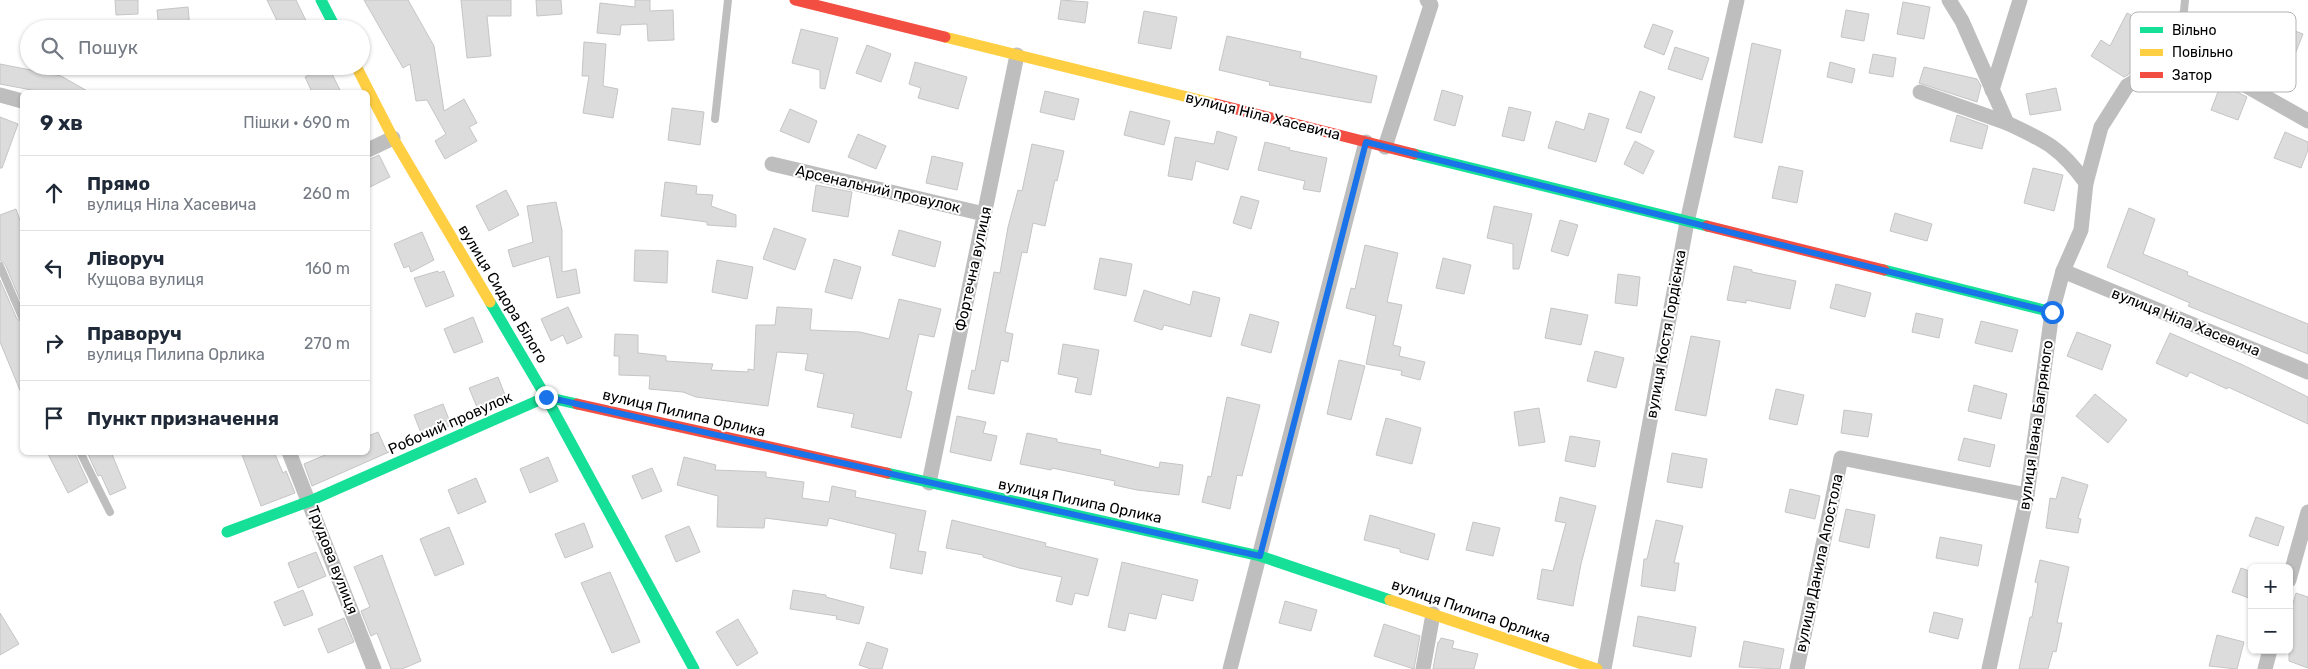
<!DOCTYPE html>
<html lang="uk">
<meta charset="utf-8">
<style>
:root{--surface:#fff;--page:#f6f6f7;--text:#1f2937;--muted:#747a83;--line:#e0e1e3}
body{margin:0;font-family:Rubik,sans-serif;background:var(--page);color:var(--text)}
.controls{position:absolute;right:15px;bottom:15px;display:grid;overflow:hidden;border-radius:8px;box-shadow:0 1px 4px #0004}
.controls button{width:45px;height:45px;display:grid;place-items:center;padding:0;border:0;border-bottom:1px solid var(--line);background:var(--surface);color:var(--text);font:25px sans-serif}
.stop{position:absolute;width:15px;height:15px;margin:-11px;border:4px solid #1a73e8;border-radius:50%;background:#fff}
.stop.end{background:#1a73e8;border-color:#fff;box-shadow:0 1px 5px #0008}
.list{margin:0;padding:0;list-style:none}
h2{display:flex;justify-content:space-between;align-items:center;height:65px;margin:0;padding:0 20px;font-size:21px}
h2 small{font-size:16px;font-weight:400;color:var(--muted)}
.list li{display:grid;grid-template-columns:32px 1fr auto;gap:15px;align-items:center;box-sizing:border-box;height:75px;padding:0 20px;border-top:1px solid var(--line)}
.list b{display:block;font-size:19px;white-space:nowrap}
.list p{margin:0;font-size:16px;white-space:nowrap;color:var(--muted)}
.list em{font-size:16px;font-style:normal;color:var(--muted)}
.icon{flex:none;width:28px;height:28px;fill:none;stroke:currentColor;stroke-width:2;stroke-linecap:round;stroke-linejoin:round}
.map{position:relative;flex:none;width:2308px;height:669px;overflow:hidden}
.search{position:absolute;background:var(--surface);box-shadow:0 1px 4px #0004;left:20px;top:20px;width:350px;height:55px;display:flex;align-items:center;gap:12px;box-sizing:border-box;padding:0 18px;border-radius:28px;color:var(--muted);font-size:19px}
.panel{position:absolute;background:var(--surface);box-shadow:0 1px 4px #0004;left:20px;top:90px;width:350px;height:365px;border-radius:8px}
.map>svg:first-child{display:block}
</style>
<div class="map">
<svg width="2308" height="669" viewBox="0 0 2308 669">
<rect width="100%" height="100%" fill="#fff"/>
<!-- building -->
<g fill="#dcdcdc" stroke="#c5c5c5">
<path d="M115 0H138V14L116 15Z"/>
<path d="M267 0H296L310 29H281Z"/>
<path d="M364 0H408L434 46 444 111 464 99 477 123 469 127 477 141 445 159 435 141 446 134 427 100 416 101 410 64 403 68Z"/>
<path d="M461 0H511V16H487L491 56 467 58Z"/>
<path d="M536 0H561L562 14 537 16Z"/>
<path d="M635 0H650V11L673 10 674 40 648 41 647 24 621 25 620 35 597 33 600 3 635 7Z"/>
<path d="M1061 0 1088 2 1085 23 1058 19Z"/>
<path d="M1903 2 1930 7 1924 39 1897 34Z"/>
<path d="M188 7 190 29H159L157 10Z"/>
<path d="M1846 10 1869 14 1864 41 1841 37Z"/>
<path d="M1144 11 1177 17 1171 49 1138 43Z"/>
<path d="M2127 13 2157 29 2146 50 2144 48 2128 75 2124 77 2091 56 2101 40 2110 46Z"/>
<path d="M1653 24 1673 31 1664 55 1644 47Z"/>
<path d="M2287 28 2303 34 2290 67 2274 61Z"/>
<path d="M801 29 838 38 825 89 820 88V70L792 63Z"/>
<path d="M1227 36 1301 52 1300 58 1377 76 1371 103 1269 85 1270 82 1219 70Z"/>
<path d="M584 42 606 44 603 86 618 89 613 118 583 113 589 76H582Z"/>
<path d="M1752 43 1781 50 1762 143 1734 137Z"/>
<path d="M867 45 891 54 881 82 856 73Z"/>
<path d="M1675 47 1709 58 1702 80 1668 69Z"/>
<path d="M1873 54 1896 58 1893 77 1869 73Z"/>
<path d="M915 62 967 77 958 109 918 98 921 88 909 84Z"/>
<path d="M1830 62 1855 69 1852 83 1827 77Z"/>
<path d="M0 64 61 76 89 92H42L0 84Z"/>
<path d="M328 66 341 92H312L305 77Z"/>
<path d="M1924 67 1977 79 1981 86 1977 102 1919 83Z"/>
<path d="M2221 84 2247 97 2238 120 2211 110Z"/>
<path d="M2056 88 2061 110 2030 115 2026 94Z"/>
<path d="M1442 90 1463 96 1455 126 1434 120Z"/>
<path d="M1045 91 1079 99 1074 120 1040 112Z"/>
<path d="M1640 91 1655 97 1641 133 1626 128Z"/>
<path d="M1509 107 1531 112 1524 141 1502 136Z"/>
<path d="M672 108 704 112 700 145 668 140Z"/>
<path d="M790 109 817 121 809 143 780 131Z"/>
<path d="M1130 111 1170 121 1164 145 1124 135Z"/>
<path d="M1589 113 1609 119 1596 162 1548 148 1556 121 1584 130Z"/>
<path d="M1957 115 1988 126 1982 149 1950 141Z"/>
<path d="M0 117 18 124 2 168H0Z"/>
<path d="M1217 131 1237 137 1228 170 1196 161 1192 180 1168 176 1175 137 1214 144Z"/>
<path d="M2285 132 2308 142V150L2301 168 2274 158Z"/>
<path d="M858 134 886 146 876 169 848 157Z"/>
<path d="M1635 141 1654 151 1643 174 1624 164Z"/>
<path d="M1265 142 1290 148 1289 150 1327 158 1320 192 1303 189 1305 181 1258 170Z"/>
<path d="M1032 144 1064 151 1057 181 1055 180 1045 226 1033 223 1027 253 1022 252 1005 332 1013 334 1008 362 1001 360 994 394 968 389 972 370 975 371 994 272 1000 273 1008 227 1018 190 1022 191Z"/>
<path d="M379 155 390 177 368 188V160Z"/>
<path d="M932 156 963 163 957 190 926 183Z"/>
<path d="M1779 166 1803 171 1797 203 1772 198Z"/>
<path d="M2033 168 2063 175 2054 211 2024 203Z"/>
<path d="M665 182 697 186 696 194 713 195 711 206 736 215V227L707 225V222L661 216Z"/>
<path d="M816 185 852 192 848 217 812 211Z"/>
<path d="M506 190 519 215 489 231 476 206Z"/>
<path d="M1241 196 1259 201 1251 229 1233 223Z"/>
<path d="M556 202 562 230V272L576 269 580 293 557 298 549 256 513 267 508 250 533 242 527 206Z"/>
<path d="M1494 206 1532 214 1519 269H1513V244L1487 238Z"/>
<path d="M2129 208 2155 219 2143 254 2188 272 2187 275 2308 324V354L2188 306 2190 303 2107 267Z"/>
<path d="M16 209 22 226V304L5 264 0 260V215Z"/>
<path d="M1895 213 1932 224 1927 241 1890 231Z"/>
<path d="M1560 220 1578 225 1568 256 1551 251Z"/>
<path d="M774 228 806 239 795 270 763 259Z"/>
<path d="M899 230 941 242 935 267 892 255Z"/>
<path d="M422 232 434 260 411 272 409 266 404 268 394 244Z"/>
<path d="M1365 245 1398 253 1387 302 1402 305 1393 345 1401 347 1399 356 1425 362 1420 380 1401 375 1402 371 1366 364 1376 316 1346 308 1351 288 1355 289Z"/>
<path d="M635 250 668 251 667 283 634 281Z"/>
<path d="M1100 258 1132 264 1126 296 1094 289Z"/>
<path d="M1443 258 1471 265 1464 294 1436 288Z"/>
<path d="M834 259 861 267 852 299 825 292Z"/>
<path d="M717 260 753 267 747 299 712 292Z"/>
<path d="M1734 266 1752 270V272L1796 281 1790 309 1746 300V303L1727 300Z"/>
<path d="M438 271 439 273 444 271 454 296 426 307 414 278Z"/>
<path d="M1618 274 1640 277 1637 306 1615 303Z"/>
<path d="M0 280 17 319 22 322V395L0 342Z"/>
<path d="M1836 284 1871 293 1865 317 1830 308Z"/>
<path d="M1144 290 1190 305 1193 291 1220 298 1211 337 1164 325 1162 330 1134 321Z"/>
<path d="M899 299 941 309 934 337 919 334 906 390 912 392 901 438 851 427 854 414 817 407 824 374 805 370 808 354 777 352 768 406 696 397 683 392 649 389 650 376 619 375V356H614L615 334 638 335V353L666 356V361L713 364 711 370 748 372V369L754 370 756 325H775L777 307 812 309 810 330 860 332 889 339Z"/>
<path d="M568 307 582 337 567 344 563 335 551 341 541 319Z"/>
<path d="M1551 308 1588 315 1581 345 1545 338Z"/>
<path d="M1916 313 1943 319 1939 338 1912 332Z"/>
<path d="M1250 314 1279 322 1271 353 1241 345Z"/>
<path d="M473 317 483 342 454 353 444 329Z"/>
<path d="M1981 321 2018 330 2012 352 1975 343Z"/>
<path d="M2077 332 2111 345 2102 370 2067 356Z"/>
<path d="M2170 333 2243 365 2308 397V424L2228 387 2227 389 2190 372 2187 377 2156 363Z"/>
<path d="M1691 336 1720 341 1706 416 1675 410Z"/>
<path d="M1063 344 1099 350 1091 395 1075 392 1078 378 1058 374Z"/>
<path d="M1595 351 1624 358 1616 388 1587 381Z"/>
<path d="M1339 360 1365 366 1351 420 1327 414Z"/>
<path d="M498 377 507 400 479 412 469 388Z"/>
<path d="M1974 385 2007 394 2001 419 1968 411Z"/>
<path d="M1776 389 1804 395 1797 425 1769 419Z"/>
<path d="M2095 394 2127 420 2108 443 2076 416Z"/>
<path d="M1227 397 1260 405 1242 476 1237 475 1230 509 1202 502 1208 476 1211 477Z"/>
<path d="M443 404 451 425 423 438 414 415Z"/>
<path d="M1539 408 1545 442 1519 446 1514 412Z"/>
<path d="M1844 410 1872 414 1868 437 1841 433Z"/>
<path d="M957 416 986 422 983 433 997 436 991 461 950 452Z"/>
<path d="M1386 418 1421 428 1412 464 1376 455Z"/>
<path d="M378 432 387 452H389L312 486 304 464 332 452H368V436Z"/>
<path d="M1027 433 1057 439V442L1101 450 1100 454 1159 468 1160 462 1183 465 1179 495 1137 490 1114 485 1115 481 1052 468 1051 470 1020 464Z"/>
<path d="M1570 436 1600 441 1595 467 1565 461Z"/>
<path d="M1964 438 1995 445 1990 467 1958 460Z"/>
<path d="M47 452H74L88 482 68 493Z"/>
<path d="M87 452H111L126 488 110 495 101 475 98 476Z"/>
<path d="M241 452H274L283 473 286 471 295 493 261 506Z"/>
<path d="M1672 453 1707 459 1702 488 1667 482Z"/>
<path d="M548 457 558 481 530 493 520 469Z"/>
<path d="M684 457 716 465 715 470 766 472V477L804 482 802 498 829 502 832 486 856 491 855 497 926 511 918 551 926 552 922 574 890 568 896 534 829 518 827 526 765 518 764 528 717 527 718 496 677 485Z"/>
<path d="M652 468 662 491 642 499 632 476Z"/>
<path d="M2062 477 2088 485 2078 518 2081 519 2078 533 2046 528 2050 498 2056 499Z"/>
<path d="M476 478 486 502 458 514 448 490Z"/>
<path d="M1790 489 1820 496 1815 519 1785 512Z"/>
<path d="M1560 497 1596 506 1581 564 1573 606 1537 599 1542 569 1553 571 1566 523 1555 521Z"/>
<path d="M1846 509 1875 515 1869 548 1839 541Z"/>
<path d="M1370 515 1435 534 1428 560 1400 552V549L1364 540Z"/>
<path d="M2256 517 2284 527 2278 546 2249 536Z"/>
<path d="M952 520 1046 543 1045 546 1098 559 1088 596 1075 593 1072 605 1056 601 1062 577 1019 568 983 557V555L946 548Z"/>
<path d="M1656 520 1683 526 1674 563H1679L1675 591 1641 586 1644 559H1647Z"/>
<path d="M1473 522 1500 528 1493 556 1466 550Z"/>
<path d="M584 523 593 547 565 558 555 534Z"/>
<path d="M689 526 700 552 676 562 665 536Z"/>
<path d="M449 527 464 564 435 576 420 539Z"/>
<path d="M1940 537 1982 545 1978 566 1936 558Z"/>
<path d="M316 552 326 576 298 588 288 563Z"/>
<path d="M382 555 421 661 402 669H391L377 633 371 636 361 611 370 607 354 567Z"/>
<path d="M2040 560 2069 567 2057 623H2062L2056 652 2053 651 2048 669H2019L2030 617H2032L2038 583 2035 582Z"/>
<path d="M1122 562 1198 580 1193 601 1162 594 1156 619 1129 613 1125 631 1108 627Z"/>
<path d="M2241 568 2252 572V599L2232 592Z"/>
<path d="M610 572 640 642 612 653 581 583Z"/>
<path d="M303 590 313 615 284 626 274 602Z"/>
<path d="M793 590 826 595V597L864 607 859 624 836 619 837 616 790 609Z"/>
<path d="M2296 593 2308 597V668L2289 661V617Z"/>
<path d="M1285 601 1317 610 1311 631 1279 623Z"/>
<path d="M1934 612 1963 619 1958 639 1929 632Z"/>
<path d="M0 613 19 644 0 655Z"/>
<path d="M1638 616 1696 627 1691 657 1633 646Z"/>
<path d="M344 618 354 642 328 653 318 629Z"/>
<path d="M738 619 758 653 737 666 716 632Z"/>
<path d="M1384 624 1420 636 1414 669 1374 656Z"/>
<path d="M2217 635 2244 642 2237 669 2209 666Z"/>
<path d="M1441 638 1454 641 1452 648 1478 654 1474 669H1433L1438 642H1439Z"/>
<path d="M1744 641 1784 649 1780 669 1739 667Z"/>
<path d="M867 642 888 649 882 669H871L859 665Z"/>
</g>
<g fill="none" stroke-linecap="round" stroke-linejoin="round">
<!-- lane -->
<g stroke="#bebebe" stroke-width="8">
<path d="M2160 66 2184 11 2185 0"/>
<path d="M715 119 728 0"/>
<path d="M0 266 22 317"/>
<path d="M80 452 110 512"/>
</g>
<!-- street -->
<g stroke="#bebebe" stroke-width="15">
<path d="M1949 0 1962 21 2007 123C2046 141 2061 148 2086 183"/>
<path d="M1992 90 2020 0"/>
<path d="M1920 92 2007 123"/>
<path d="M0 95 22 101"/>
<path d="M1385 147 1431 5 1427 0"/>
<path d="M368 150 393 138"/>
<path d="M772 164 984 214"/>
<path d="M2063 271 2308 372"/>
<path d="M289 452 374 669"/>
<path d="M929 483 1017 55"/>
<path d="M2289 580 2308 512"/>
<path d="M1230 669 1366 142"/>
<path d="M1423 669 1433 614"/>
<path d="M1604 669 1687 222 1737 0"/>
<path d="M1797 669 1841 458 2027 495"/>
<path d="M1989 669 2027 495 2052 312 2063 271 2081 230 2086 183 2101 127 2127 86 2160 66 2229 76 2308 121"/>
<path d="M2265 669 2270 650"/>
</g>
<!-- fast -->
<g stroke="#16e098" stroke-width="11">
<path d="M321 0 336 29"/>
<path d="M1414 154 1707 226"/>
<path d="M1884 270 2052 312"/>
<path d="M490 302 546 397 694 669"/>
<path d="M887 473 1260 556 1390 600"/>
<path d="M227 532 310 501 546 397 577 404"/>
</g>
<!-- slow -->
<g stroke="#ffcf43" stroke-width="11">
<path d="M945 37 1216 104"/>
<path d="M356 66 393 138 490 302"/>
<path d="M1390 600 1597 669"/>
</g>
<!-- jam -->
<g stroke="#f24e42" stroke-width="11">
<path d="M795 0 945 37"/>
<path d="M1216 104 1414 154"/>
<path d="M1707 226 1884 270"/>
<path d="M577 404 887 473"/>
</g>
</g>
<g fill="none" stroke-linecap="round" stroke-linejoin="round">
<!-- route -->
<path stroke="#1a73e8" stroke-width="6" d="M546 397 1260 556 1366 142 2052 312"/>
</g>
<g text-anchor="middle" stroke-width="4" stroke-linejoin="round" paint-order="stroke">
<!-- street labels -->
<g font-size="15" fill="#000" stroke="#fff">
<text transform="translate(1263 116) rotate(14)" y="5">вулиця Ніла Хасевича</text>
<text transform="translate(878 189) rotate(13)" y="5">Арсенальний провулок</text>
<text transform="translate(973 269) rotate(-78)" y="5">Фортечна вулиця</text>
<text transform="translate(503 294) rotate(59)" y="5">вулиця Сидора Білого</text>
<text transform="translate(2186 322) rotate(22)" y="5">вулиця Ніла Хасевича</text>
<text transform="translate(1666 334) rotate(-80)" y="5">вулиця Костя Гордієнка</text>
<text transform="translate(684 413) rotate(13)" y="5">вулиця Пилипа Орлика</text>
<text transform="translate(450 423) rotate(-24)" y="5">Робочий провулок</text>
<text transform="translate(2036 425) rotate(-82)" y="5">вулиця Івана Багряного</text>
<text transform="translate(1080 501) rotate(12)" y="5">вулиця Пилипа Орлика</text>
<text transform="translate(333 560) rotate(69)" y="5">Трудова вулиця</text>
<text transform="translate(1819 563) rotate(-78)" y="5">вулиця Данила Апостола</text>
<text transform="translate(1471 611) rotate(19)" y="5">вулиця Пилипа Орлика</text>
</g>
</g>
<!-- legend -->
<rect x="2130" y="12" width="166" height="80" rx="8" fill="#fff" stroke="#b2b2b2" stroke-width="1"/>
<rect x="2140" y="27" width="23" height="6" fill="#16e098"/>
<rect x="2140" y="49" width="23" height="7" fill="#ffcf43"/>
<rect x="2140" y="72" width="23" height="6" fill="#f24e42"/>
<g font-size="14" fill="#000">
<text x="2172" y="35">Вільно</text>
<text x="2172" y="57">Повільно</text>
<text x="2172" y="80">Затор</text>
</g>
</svg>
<div class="controls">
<button>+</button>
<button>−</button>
</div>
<div class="stop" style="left:2052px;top:312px"></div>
<div class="stop end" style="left:546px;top:397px"></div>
<div class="search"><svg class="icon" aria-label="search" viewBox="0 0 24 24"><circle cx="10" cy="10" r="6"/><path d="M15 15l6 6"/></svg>Пошук</div>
<section class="panel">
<h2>9 хв<small>Пішки · 690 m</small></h2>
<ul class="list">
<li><svg class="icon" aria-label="ahead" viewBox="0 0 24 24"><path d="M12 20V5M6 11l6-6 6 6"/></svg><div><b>Прямо</b><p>вулиця Ніла Хасевича</p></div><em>260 m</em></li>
<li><svg class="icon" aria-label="left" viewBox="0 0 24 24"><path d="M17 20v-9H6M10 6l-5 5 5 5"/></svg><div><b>Ліворуч</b><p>Кущова вулиця</p></div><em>160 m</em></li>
<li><svg class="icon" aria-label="right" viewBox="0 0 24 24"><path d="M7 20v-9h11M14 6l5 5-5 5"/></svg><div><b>Праворуч</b><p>вулиця Пилипа Орлика</p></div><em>270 m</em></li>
<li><svg class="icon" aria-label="arrive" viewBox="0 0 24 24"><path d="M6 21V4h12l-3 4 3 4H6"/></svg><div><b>Пункт призначення</b></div></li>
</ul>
</section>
</div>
